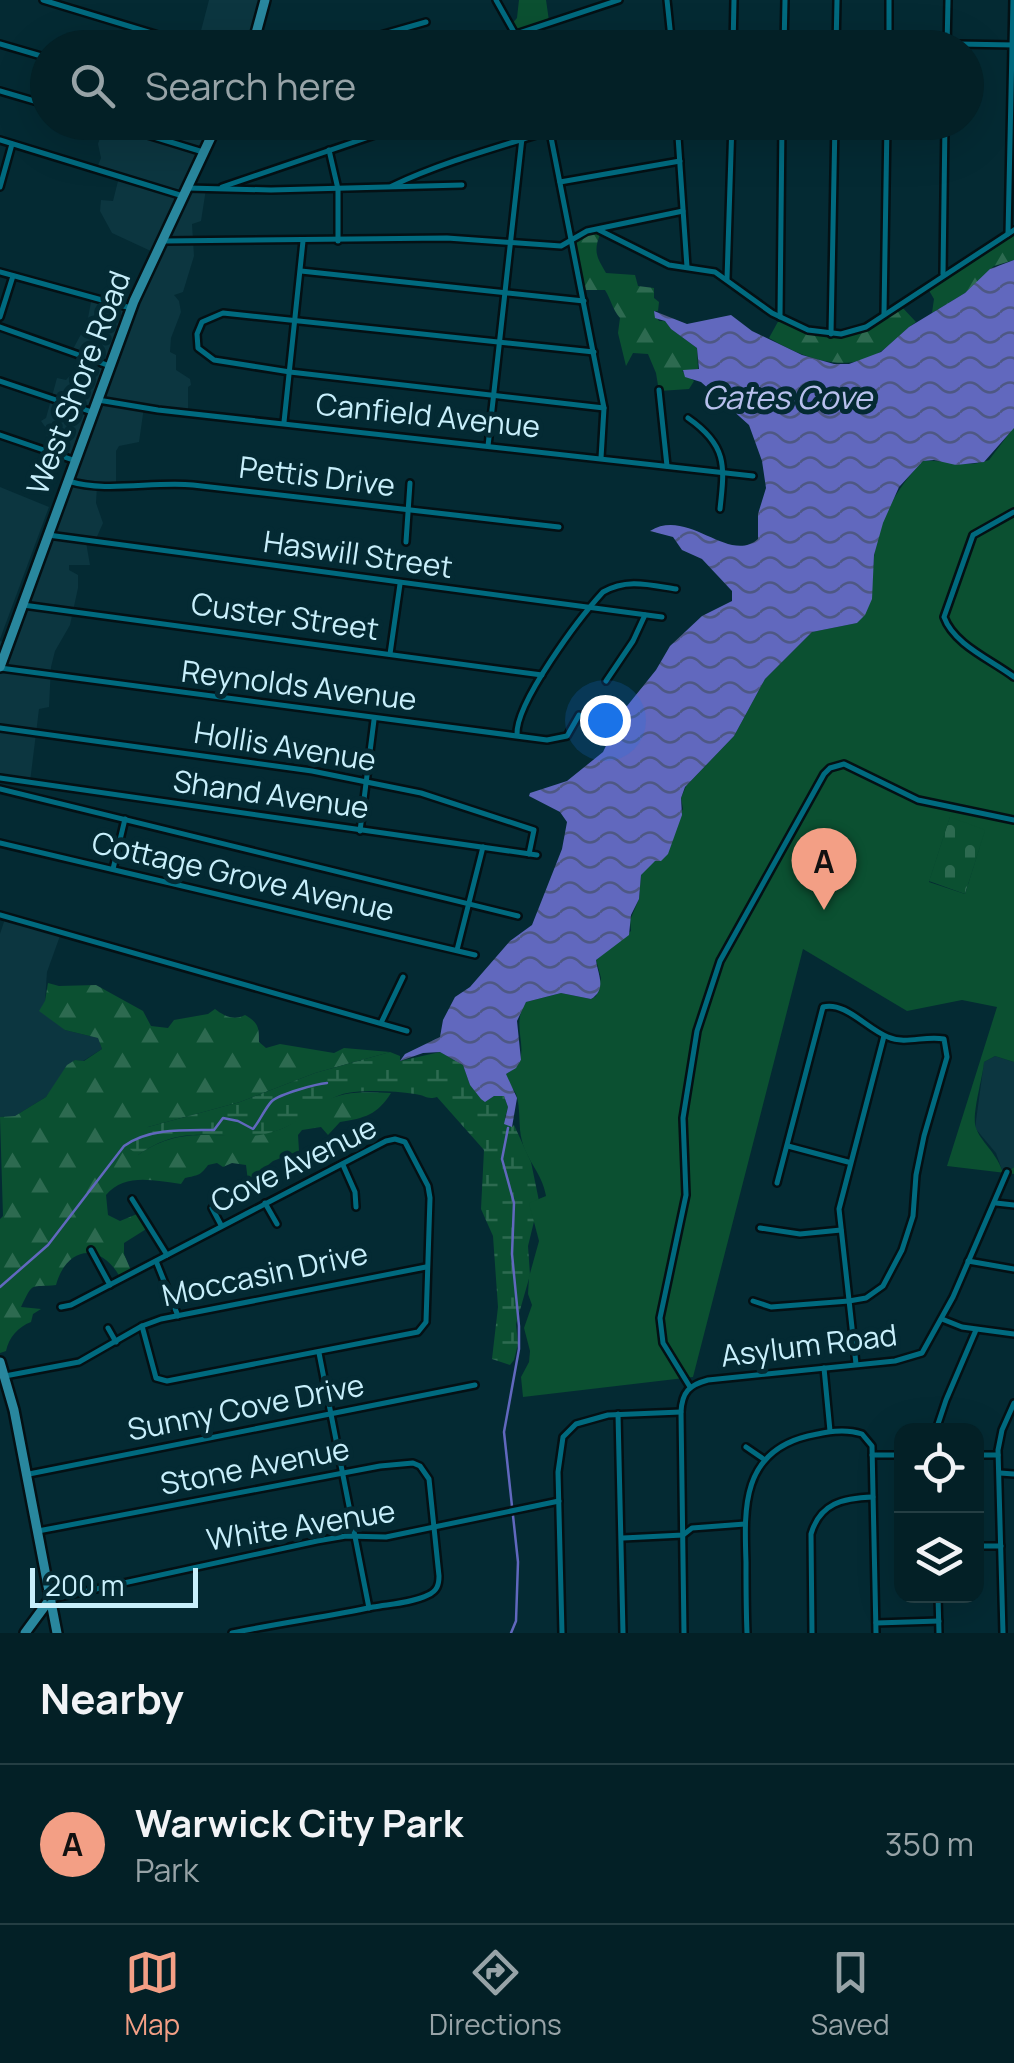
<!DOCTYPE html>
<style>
:root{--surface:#032026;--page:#112d32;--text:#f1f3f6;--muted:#97a3a7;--line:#243e43;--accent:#f39f85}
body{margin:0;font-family:Manrope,sans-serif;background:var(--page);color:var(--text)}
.controls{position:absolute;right:30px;bottom:30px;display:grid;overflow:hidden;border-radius:20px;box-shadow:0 10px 40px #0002}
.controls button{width:90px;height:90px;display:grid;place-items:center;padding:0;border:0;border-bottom:2px solid var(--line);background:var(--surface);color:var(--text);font:50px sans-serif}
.scale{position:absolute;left:30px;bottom:25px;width:168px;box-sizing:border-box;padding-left:10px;border:5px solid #c8effb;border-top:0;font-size:28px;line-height:35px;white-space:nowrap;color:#c8effb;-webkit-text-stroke:8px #042a33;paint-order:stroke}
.you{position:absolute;left:605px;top:720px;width:35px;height:35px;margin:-25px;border:8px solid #fff;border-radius:50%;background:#1a73e8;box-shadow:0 0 0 15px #1a73e833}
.badge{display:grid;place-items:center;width:65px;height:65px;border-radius:50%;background:var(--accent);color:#111;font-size:32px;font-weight:700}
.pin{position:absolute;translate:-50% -82px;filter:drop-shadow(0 2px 5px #0008)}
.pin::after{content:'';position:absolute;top:52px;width:35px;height:30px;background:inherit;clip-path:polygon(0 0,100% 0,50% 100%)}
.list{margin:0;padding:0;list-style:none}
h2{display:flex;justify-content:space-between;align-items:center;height:130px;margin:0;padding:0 40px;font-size:42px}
h2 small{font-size:32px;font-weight:400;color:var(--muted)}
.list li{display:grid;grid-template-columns:65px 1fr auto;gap:30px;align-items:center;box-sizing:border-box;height:160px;padding:0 40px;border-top:2px solid var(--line)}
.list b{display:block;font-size:38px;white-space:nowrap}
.list p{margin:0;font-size:32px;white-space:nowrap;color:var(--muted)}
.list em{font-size:32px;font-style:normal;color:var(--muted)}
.icon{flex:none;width:55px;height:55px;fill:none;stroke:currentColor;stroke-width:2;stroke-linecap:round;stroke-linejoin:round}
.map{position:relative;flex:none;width:1014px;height:1633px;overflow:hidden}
.search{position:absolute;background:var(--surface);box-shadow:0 10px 40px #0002;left:30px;right:30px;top:30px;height:110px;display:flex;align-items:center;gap:25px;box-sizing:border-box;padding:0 35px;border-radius:55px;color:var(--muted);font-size:38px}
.sheet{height:290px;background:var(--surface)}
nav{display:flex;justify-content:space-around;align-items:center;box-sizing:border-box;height:140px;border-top:2px solid var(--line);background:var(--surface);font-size:28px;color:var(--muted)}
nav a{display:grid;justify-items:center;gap:5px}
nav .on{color:var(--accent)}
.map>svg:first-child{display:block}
</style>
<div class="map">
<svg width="1014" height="1633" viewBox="0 0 1014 1633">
<defs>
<pattern id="forest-firs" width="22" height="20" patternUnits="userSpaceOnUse" patternTransform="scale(2.5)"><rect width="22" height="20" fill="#0b5031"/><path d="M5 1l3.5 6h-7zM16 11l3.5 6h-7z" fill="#2d6a50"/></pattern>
<pattern id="wetland-marsh" width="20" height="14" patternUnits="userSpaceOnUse" patternTransform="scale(2.5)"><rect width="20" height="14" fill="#0b5031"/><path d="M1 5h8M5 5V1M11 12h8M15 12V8" fill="none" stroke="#2d6a50"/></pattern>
<pattern id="cemetery-stones" width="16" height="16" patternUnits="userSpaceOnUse" patternTransform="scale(2.5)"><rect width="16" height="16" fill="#0b5031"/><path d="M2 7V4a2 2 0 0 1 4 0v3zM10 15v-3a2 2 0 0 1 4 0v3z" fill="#2d6a50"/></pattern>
<pattern id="water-waves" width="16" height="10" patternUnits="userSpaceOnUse" patternTransform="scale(2.5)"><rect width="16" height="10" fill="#6168be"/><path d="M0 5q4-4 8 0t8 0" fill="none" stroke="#4e5884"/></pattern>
</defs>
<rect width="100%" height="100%" fill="#042a33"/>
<!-- built -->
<g fill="#0c3640">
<path d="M209 0H263L249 47 187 48 188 44 197 46Z"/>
<path d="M105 123 163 139 168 123H216L185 186 206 189 201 221 192 224 194 256 183 292 174 295 179 301 181 312 171 338 170 352 176 355V370L190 379 191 385 188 387V412L144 407 139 442 119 446 116 451V484L97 486 96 503 103 523 95 541 86 542 90 565H69V570L78 575V588L70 625 55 651 51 667 49 707 39 709 30 782 0 777V641L5 643 72 462 42 450 47 438 46 428 41 421 46 418 57 378 66 380 77 368 81 357 72 351 87 323 92 297 127 307 153 252 112 233 100 211 101 200 113 201 119 177 97 168 101 158 98 144Z"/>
<path d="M0 487 49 507 0 639Z"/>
<path d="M6 916 61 933 47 972 45 1001 65 1030 98 1038 102 1049 83 1061 75 1060 46 1097 15 1116 0 1117V934Z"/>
<path d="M995 1056 1014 1062V1167L1007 1172 1002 1170 996 1153 975 1128 984 1062Z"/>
</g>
<!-- forest -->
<g fill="url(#forest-firs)">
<path d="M519 0H546L549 21 517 33 512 24 517 18Z"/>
<path d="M597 228 601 232C593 251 596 256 606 273L635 275 638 286 654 288V298L659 302 658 311H654L659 321H665L671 329 697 348 698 369 682 371 694 381 689 389 659 391 656 373 648 354 633 353 626 366 618 333 620 318C612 309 611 299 605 290H582L571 241Z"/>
<path d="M1014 230V260L994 266 965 293 932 313 934 299 927 287Z"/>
<path d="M900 305 916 322C903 331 892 344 880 352 844 375 802 357 769 338L780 318 807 330 853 333Z"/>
<path d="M48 983 59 986 96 985 143 1011 151 1026 168 1028 174 1020 208 1014 215 1009C224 1016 234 1021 245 1015 259 1023 259 1028 259 1042L266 1048 280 1044 334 1053 344 1048 390 1052 315 1073 240 1102 148 1127 138 1155C189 1120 222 1145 275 1131 294 1126 306 1112 322 1103 344 1090 367 1092 391 1093 377 1115 365 1118 340 1122L328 1135 321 1127 302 1130 298 1135 299 1151 273 1161 248 1181 246 1165 232 1163 223 1167 217 1163 208 1165C200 1176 198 1175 185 1178L181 1184C153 1180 124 1173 106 1195L108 1215 120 1221 142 1212 151 1226 124 1243V1254L132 1273 121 1279C102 1242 67 1245 56 1285 30 1288 34 1280 21 1307L41 1309 33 1314 31 1322C18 1327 9 1337 6 1351L0 1353V1219L3 1216 0 1117 15 1116 46 1097 67 1065 75 1060 84 1061 102 1049 98 1038 65 1030 39 1011 45 1001Z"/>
</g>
<!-- wetland -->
<path fill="url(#wetland-marsh)" d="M390 1052 400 1056V1061L440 1052 463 1065 470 1085 485 1102 494 1096H504L508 1107 505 1118 512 1127 514 1125 531 1162 539 1201 528 1246 530 1275 516 1324 518 1344 514 1360 510 1365 492 1359 498 1307 493 1236 481 1209 484 1150 437 1097C427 1100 425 1095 415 1094 396 1091 373 1090 354 1092 325 1094 306 1121 279 1130 225 1149 194 1116 138 1155L130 1149 135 1136 148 1127 240 1102 315 1073Z"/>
<!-- cemetery -->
<path fill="url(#cemetery-stones)" d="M950 816 986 829 965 894 929 881Z"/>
<!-- park -->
<path fill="#0b5031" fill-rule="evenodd" d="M1014 427V1062L995 1056 984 1062C983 1077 971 1116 976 1128 981 1142 995 1151 1002 1170L1007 1172 1014 1167V1174L947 1166 997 1007 962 1000 907 1011 803 949 693 1377 523 1397 521 1377 529 1362 530 1351 524 1328 532 1305 528 1294 529 1277 539 1241 529 1203 546 1196C542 1173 527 1161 522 1141 518 1127 521 1108 516 1094 512 1086 507 1084 506 1074 538 1056 507 1029 526 1002L561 993 591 999 596 996 601 978 596 960 631 931 630 920 639 899 641 875 683 809 681 798 686 786 734 736 765 679 812 632 857 623C875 594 871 589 874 557 878 520 898 486 923 461 946 459 966 469 989 460ZM950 817 985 830 965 894 929 882Z"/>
<!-- water -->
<path fill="url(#water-waves)" d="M1014 260V428L984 462 956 465 934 460 923 461 899 487 883 523 874 555 872 599 865 615 857 623 812 632 765 679 734 736 685 787 681 798 682 815 668 854 661 861H655L641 875 639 899 631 915 629 935 596 960C598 975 607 989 591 999L561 993 526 1002 517 1021 521 1060 516 1068 506 1074 517 1098 512 1127 504 1124 508 1107 504 1096H494L485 1102 481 1099 470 1085 463 1065 440 1052 423 1053 400 1061 405 1054 440 1037 443 1020 455 997 470 987 510 941 532 925 562 849 567 822 560 812 529 796 530 793 567 781 603 752 623 711 656 670 670 646 702 616 732 601V591L702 559 682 550 673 537 650 531C688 507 729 565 758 539V514L766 488 762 461 749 425 701 382 685 377 683 370 699 369 697 348 671 329 665 321 655 318 654 311 687 324 731 315 752 331 802 355 834 364H849L881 352 909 327 965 293 990 269Z"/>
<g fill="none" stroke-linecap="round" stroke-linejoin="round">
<!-- stream -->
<g stroke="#6168be" stroke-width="2.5">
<path d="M508 1128 502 1159 514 1203 512 1254 519 1326V1349L504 1432 518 1562 516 1621 511 1633"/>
<path d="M0 1287 48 1245 124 1146C149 1128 184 1130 214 1130L223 1118 238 1121 253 1129C260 1121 265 1108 272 1101 280 1094 316 1084 327 1083"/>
</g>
<defs>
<g id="minor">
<path d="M43 0 201 48"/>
<path d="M496 0 523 48"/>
<path d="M667 0 672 48"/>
<path d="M733 40 1014 45"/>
<path d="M0 44 48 58"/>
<path d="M335 48 426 22"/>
<path d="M474 48 619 0"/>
<path d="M640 48 670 37"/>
<path d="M733 48 734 0"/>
<path d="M784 48 785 0"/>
<path d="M836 48 837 0"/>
<path d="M889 48V0"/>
<path d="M947 48 948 0"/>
<path d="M0 91 48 105"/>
<path d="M105 122 203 152"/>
<path d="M548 122 604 408 601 458"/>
<path d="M677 122 687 267"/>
<path d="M215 133 249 122"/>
<path d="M0 140 183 196"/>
<path d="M329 150 338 189V241"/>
<path d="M560 182 680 161"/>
<path d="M392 186C451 158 515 143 577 122"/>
<path d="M0 187 12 144"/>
<path d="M222 187 413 122"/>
<path d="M188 188 271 190 462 185"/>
<path d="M599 230 669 265 715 272 772 313 808 330 841 334 866 327 1014 230"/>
<path d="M1008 234 1013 0"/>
<path d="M164 241 447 238 561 246 587 231 683 211"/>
<path d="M301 271 584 301"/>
<path d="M0 272 131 308"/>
<path d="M943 274 945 122"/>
<path d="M727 279 732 122"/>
<path d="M884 314 887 122"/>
<path d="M0 317 13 276"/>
<path d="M780 317 782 122"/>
<path d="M0 327 110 366"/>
<path d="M831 334 835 122"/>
<path d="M594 352 223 313 202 322 197 334 198 348 214 360 290 372 604 408"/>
<path d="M0 381 92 412"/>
<path d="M659 390 667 466"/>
<path d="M98 400 158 410 753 476"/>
<path d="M688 418C727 445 725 465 720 509"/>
<path d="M284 422 303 241"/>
<path d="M0 435 76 461"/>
<path d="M488 446 522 138"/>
<path d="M68 481C107 493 153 481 193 485L559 527"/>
<path d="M1014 512 973 535 944 617C954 645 992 660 1014 677"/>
<path d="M48 535 662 617"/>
<path d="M406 542 410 483"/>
<path d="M23 605 542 675"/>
<path d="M390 654 400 584"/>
<path d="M0 668 547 740 567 736 579 715"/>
<path d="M606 681 633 641 645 615"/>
<path d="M0 728 312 771 421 793 534 830 529 854"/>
<path d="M517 735C515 703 580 617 603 592 627 578 650 585 676 589"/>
<path d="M0 778 537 855"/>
<path d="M0 789 518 916"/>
<path d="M360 831 374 720"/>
<path d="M0 843 475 955"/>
<path d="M113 869 125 819"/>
<path d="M0 915 407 1031"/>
<path d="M457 950 483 847"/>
<path d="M381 1023 403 977"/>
<path d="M788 1146 848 1162"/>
<path d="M343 1165 355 1192 356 1207"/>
<path d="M132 1199 167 1255"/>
<path d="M265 1203 277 1224"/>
<path d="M996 1203 1014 1205"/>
<path d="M212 1208 221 1225"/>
<path d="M760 1228 800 1234 841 1230"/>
<path d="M91 1250 110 1285"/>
<path d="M156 1261 178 1316"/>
<path d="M968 1261 1014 1269"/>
<path d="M753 1301 771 1307 849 1301 866 1298 883 1286 902 1250 913 1216 916 1175 924 1136 947 1057 944 1039C925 1035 906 1045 888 1037 867 1029 845 1001 823 1007L777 1183"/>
<path d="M61 1307 71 1305 386 1141 395 1139 405 1142 428 1186 430 1198 426 1322 418 1332 167 1381 156 1378 142 1326"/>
<path d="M942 1319 962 1327 1014 1334"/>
<path d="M108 1328 116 1342"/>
<path d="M319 1353 369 1608"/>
<path d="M856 1364 839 1209 884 1036"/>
<path d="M824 1368 830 1431"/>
<path d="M5 1376 79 1362 142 1326 161 1319 426 1267"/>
<path d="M690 1387 663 1343 660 1318 686 1195 683 1118 697 1031 720 961 824 774 830 768 844 764 918 800 1014 820"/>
<path d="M618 1414 623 1633"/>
<path d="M936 1430 946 1400 976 1330"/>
<path d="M746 1447 765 1460"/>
<path d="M872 1455H902"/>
<path d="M976 1455H998"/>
<path d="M1000 1473 1014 1474"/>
<path d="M29 1474 475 1385"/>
<path d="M38 1531 380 1466 413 1463 420 1466 429 1479 439 1576C439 1585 437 1591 428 1595 412 1603 390 1604 373 1607 326 1617 279 1623 232 1633"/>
<path d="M623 1538 683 1535 692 1528 745 1524"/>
<path d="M976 1546H1001"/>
<path d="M938 1596 939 1633"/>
<path d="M50 1599 317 1541 346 1536 386 1537 559 1501"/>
<path d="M876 1623 939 1621"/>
<path d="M562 1633 558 1472 563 1437 576 1424 608 1415 681 1412"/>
<path d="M684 1633 681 1412C682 1392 689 1385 708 1380L895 1361 922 1353 953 1297 1007 1172"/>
<path d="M747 1633C746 1609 746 1586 746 1562 744 1507 742 1452 808 1436 826 1432 844 1428 862 1434L872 1446 876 1633"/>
<path d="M812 1633 811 1534C820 1503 843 1498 873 1497"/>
<path d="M1003 1633 998 1450 1002 1430 1014 1403"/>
</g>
<g id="primary">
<path d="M252 48 265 0"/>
<path d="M0 667 134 301 218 122"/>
<path d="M0 1362 14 1410 57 1633"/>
<path d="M25 1633 50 1599"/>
</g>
</defs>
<!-- minor casing -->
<use href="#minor" stroke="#041014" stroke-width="10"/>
<!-- primary casing -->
<use href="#primary" stroke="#041014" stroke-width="14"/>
<!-- minor -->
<use href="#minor" stroke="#006a7f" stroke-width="5"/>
<!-- primary -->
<use href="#primary" stroke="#29879e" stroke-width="9"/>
</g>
<g text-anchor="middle" stroke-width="10" stroke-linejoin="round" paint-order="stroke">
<!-- street labels -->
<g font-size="30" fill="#c8effb" stroke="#042a33">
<text transform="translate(79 383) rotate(-69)" y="10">West Shore Road</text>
<text transform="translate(428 416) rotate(6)" y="10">Canfield Avenue</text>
<text transform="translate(317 477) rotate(7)" y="10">Pettis Drive</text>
<text transform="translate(358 555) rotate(8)" y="10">Haswill Street</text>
<text transform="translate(285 617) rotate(8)" y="10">Custer Street</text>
<text transform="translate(299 686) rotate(7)" y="10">Reynolds Avenue</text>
<text transform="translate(285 747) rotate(9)" y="10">Hollis Avenue</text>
<text transform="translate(271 795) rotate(8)" y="10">Shand Avenue</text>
<text transform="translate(243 877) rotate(13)" y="10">Cottage Grove Avenue</text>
<text transform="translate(294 1165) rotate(-26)" y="10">Cove Avenue</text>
<text transform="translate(265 1275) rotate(-12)" y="10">Moccasin Drive</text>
<text transform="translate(809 1346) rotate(-7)" y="10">Asylum Road</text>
<text transform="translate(246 1408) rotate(-11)" y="10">Sunny Cove Drive</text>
<text transform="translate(255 1467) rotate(-11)" y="10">Stone Avenue</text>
<text transform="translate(301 1526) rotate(-9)" y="10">White Avenue</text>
</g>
<!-- water labels -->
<g font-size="32" font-style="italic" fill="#b8c0ed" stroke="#042a33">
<text x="787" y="409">Gates Cove</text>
</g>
</g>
</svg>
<div class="controls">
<button><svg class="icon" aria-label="locate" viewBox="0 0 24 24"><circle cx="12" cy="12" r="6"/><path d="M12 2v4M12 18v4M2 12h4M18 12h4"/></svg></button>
<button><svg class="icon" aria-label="layers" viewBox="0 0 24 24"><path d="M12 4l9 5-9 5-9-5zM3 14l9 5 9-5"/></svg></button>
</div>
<div class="scale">200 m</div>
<div class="you"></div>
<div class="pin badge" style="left:824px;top:910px">A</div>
<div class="search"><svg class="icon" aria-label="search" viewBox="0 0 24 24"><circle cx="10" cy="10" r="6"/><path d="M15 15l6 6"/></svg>Search here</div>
</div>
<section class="sheet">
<h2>Nearby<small></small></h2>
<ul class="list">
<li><span class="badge">A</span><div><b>Warwick City Park</b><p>Park</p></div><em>350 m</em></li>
</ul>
</section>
<nav>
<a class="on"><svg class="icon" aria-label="map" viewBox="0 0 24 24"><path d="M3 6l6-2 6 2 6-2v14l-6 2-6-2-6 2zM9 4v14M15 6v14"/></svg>Map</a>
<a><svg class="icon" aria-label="directions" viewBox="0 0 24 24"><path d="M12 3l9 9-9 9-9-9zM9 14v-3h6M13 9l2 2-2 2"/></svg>Directions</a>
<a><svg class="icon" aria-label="saved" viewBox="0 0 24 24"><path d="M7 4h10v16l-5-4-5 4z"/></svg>Saved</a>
</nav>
